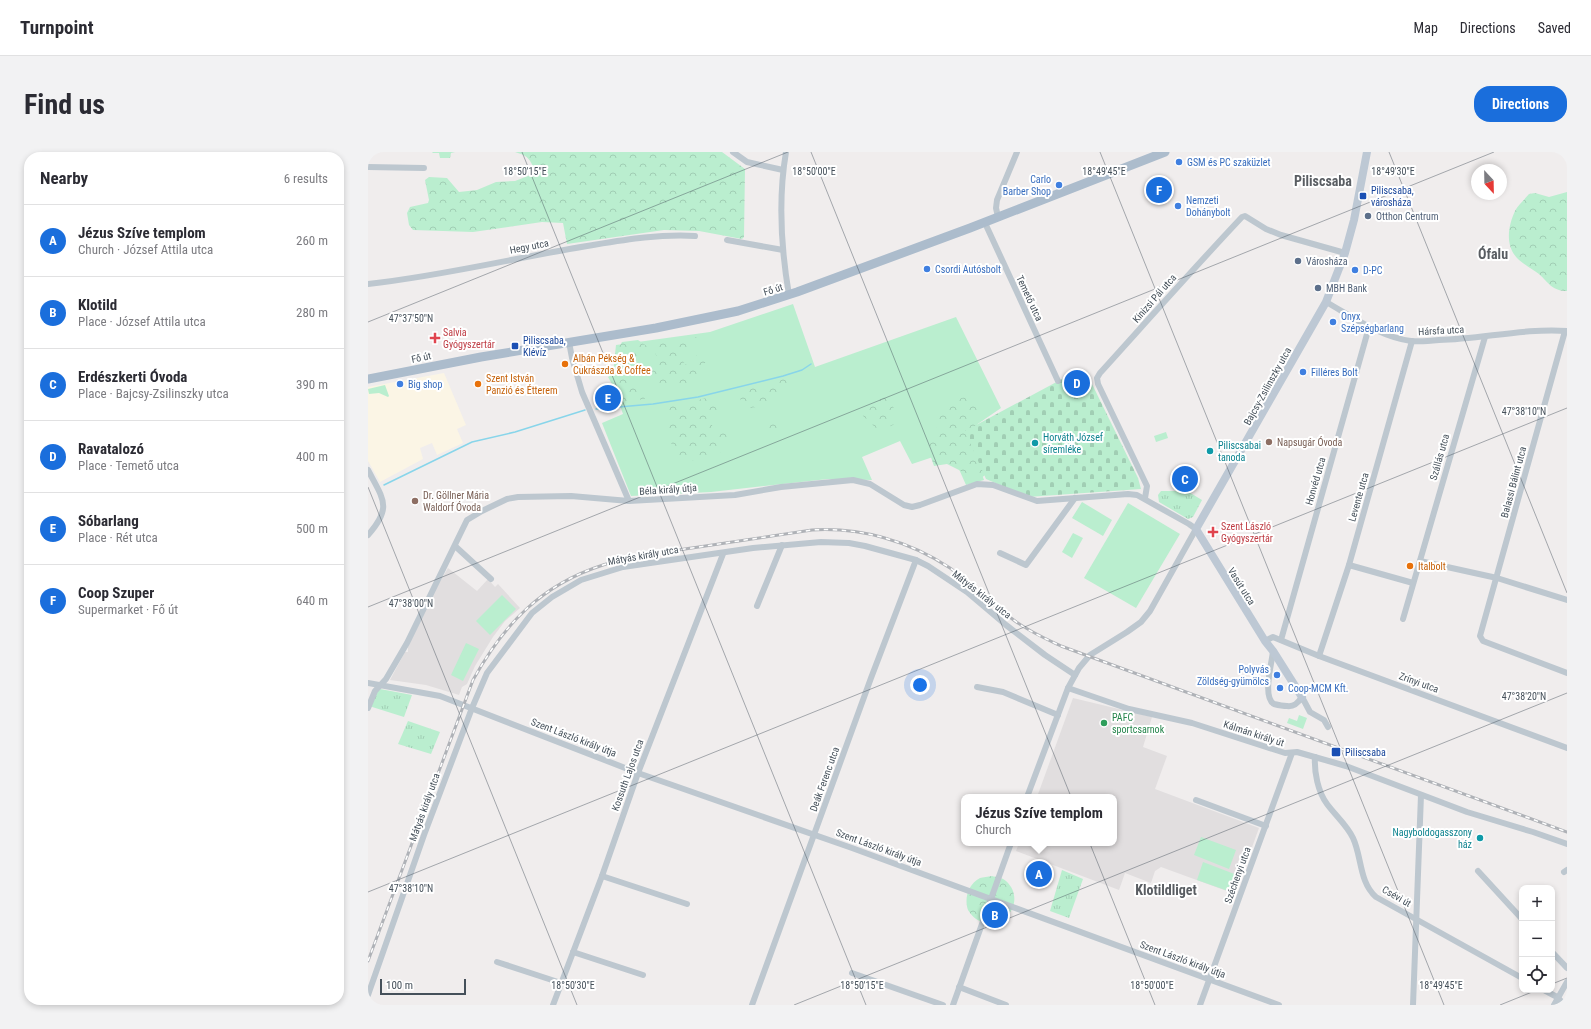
<!DOCTYPE html>
<meta charset="utf-8">
<style>
:root{--surface:#fff;--page:#f2f2f3;--text:#2b2b33;--muted:#7c7c81;--line:#e1e1e2;--accent:#1a6edc}
body{margin:0;font-family:"Roboto Condensed",sans-serif;background:var(--page);color:var(--text)}
.controls{position:absolute;right:12px;bottom:12px;display:grid;overflow:hidden;border-radius:8px;box-shadow:0 2px 6px #0003}
.controls button{width:36px;height:36px;display:grid;place-items:center;padding:0;border:0;border-bottom:1px solid var(--line);background:var(--surface);color:var(--text);font:20px sans-serif}
.compass{position:absolute;left:1103px;top:12px;width:36px;height:36px;border-radius:50%;background:var(--surface);box-shadow:0 2px 6px #0003;rotate:158deg}
.scale{position:absolute;left:12px;bottom:10px;width:86px;box-sizing:border-box;padding-left:4px;border:2px solid #45505a;border-top:0;font-size:11px;line-height:14px;white-space:nowrap;color:#45505a;-webkit-text-stroke:3px #fff;paint-order:stroke}
.you{position:absolute;left:552px;top:533px;width:14px;height:14px;margin:-10px;border:3px solid #fff;border-radius:50%;background:#1a73e8;box-shadow:0 0 0 6px #1a73e833}
.badge{display:grid;place-items:center;width:26px;height:26px;border-radius:50%;background:var(--accent);color:#fff;font-size:13px;font-weight:700}
.pin{position:absolute;translate:-50% -50%;border:2px solid #fff;box-shadow:0 1px 4px #0006}
.popup{position:absolute;left:593px;top:642px;width:156px;height:52px;box-sizing:border-box;display:grid;place-content:center;border-radius:8px;background:var(--surface);filter:drop-shadow(0 1px 3px #0005);font-size:13px;white-space:nowrap;color:var(--muted)}
.popup b{font-size:15px;color:var(--text)}
.popup::after{content:'';position:absolute;left:50%;top:100%;margin-left:-8px;border:8px solid transparent;border-top-color:var(--surface)}
.list{margin:0;padding:0;list-style:none}
h2{display:flex;justify-content:space-between;align-items:center;height:52px;margin:0;padding:0 16px;font-size:17px}
h2 small{font-size:13px;font-weight:400;color:var(--muted)}
.list li{display:grid;grid-template-columns:26px 1fr auto;gap:12px;align-items:center;box-sizing:border-box;height:72px;padding:0 16px;border-top:1px solid var(--line)}
.list b{display:block;font-size:15px;white-space:nowrap}
.list p{margin:0;font-size:13px;white-space:nowrap;color:var(--muted)}
.list em{font-size:13px;font-style:normal;color:var(--muted)}
.icon{flex:none;width:22px;height:22px;fill:none;stroke:currentColor;stroke-width:2;stroke-linecap:round;stroke-linejoin:round}
.map{position:relative;flex:none;width:1199px;height:853px;overflow:hidden;border-radius:16px}
header{display:flex;align-items:center;gap:24px;box-sizing:border-box;height:56px;padding:0 20px;background:var(--surface);border-bottom:1px solid var(--line)}
header strong{font-size:19px}
nav{display:flex;gap:22px;margin-inline-start:auto;font-size:14px}
.intro{display:flex;align-items:center;justify-content:space-between;box-sizing:border-box;height:96px;padding:0 24px}
h1{margin:0;font-size:28px}
.button{padding:10px 18px;border-radius:16px;background:var(--accent);color:#fff;font-size:14px;font-weight:700}
main{display:flex;gap:24px;padding:0 24px}
aside{flex:1;background:var(--surface);border-radius:16px;box-shadow:0 2px 6px #0003}
.map>svg:first-child{display:block}
</style>
<header>
<strong>Turnpoint</strong>
<nav><a>Map</a><a>Directions</a><a>Saved</a></nav>
</header>
<div class="intro"><h1>Find us</h1><a class="button">Directions</a></div>
<main>
<aside>
<h2>Nearby<small>6 results</small></h2>
<ul class="list">
<li><span class="badge">A</span><div><b>Jézus Szíve templom</b><p>Church · József Attila utca</p></div><em>260 m</em></li>
<li><span class="badge">B</span><div><b>Klotild</b><p>Place · József Attila utca</p></div><em>280 m</em></li>
<li><span class="badge">C</span><div><b>Erdészkerti Óvoda</b><p>Place · Bajcsy-Zsilinszky utca</p></div><em>390 m</em></li>
<li><span class="badge">D</span><div><b>Ravatalozó</b><p>Place · Temető utca</p></div><em>400 m</em></li>
<li><span class="badge">E</span><div><b>Sóbarlang</b><p>Place · Rét utca</p></div><em>500 m</em></li>
<li><span class="badge">F</span><div><b>Coop Szuper</b><p>Supermarket · Fő út</p></div><em>640 m</em></li>
</ul>
</aside>
<div class="map">
<svg width="1199" height="853" viewBox="0 0 1199 853">
<defs>
<pattern id="forest-crowns" width="20" height="18" patternUnits="userSpaceOnUse"><rect width="20" height="18" fill="#baeecf"/><path d="M2 6a3 3 0 1 1 6 0M12 15a3 3 0 1 1 6 0" fill="none" stroke="#a1ceb4"/></pattern>
<pattern id="cemetery-stones" width="16" height="16" patternUnits="userSpaceOnUse"><rect width="16" height="16" fill="#baeecf"/><path d="M2 7V4a2 2 0 0 1 4 0v3zM10 15v-3a2 2 0 0 1 4 0v3z" fill="#a1ceb4"/></pattern>
<pattern id="park-tufts" width="24" height="20" patternUnits="userSpaceOnUse"><rect width="24" height="20" fill="#baeecf"/><path d="M3 7l-1-3M5 7V3M7 7l1-3M15 17l-1-3M17 17v-4M19 17l1-3" fill="none" stroke="#a1ceb4"/></pattern>
</defs>
<rect width="100%" height="100%" fill="#f0eded"/>
<!-- commercial -->
<path fill="#fbf5e5" d="M76 221 98 273 89 277 95 291 69 303 64 291 52 296 55 307 12 330 0 309V235Z"/>
<!-- education -->
<g fill="#e1dedf">
<path d="M80 416 109 439 120 427 127 435 130 432 152 456 137 469 125 485 107 514 99 532 94 535 91 543 58 533 22 528 37 500H40V495L64 443Z"/>
<path d="M705 546 784 565 775 595 799 604 787 637 891 676 867 742 793 715 787 719 783 731 757 721 751 738 648 699 651 691H746V645H669Z"/>
</g>
<!-- grass -->
<g fill="#baeecf">
<path d="M425 152 447 215 588 165 633 256 598 280 616 328 598 333 583 299 544 312 532 289 494 305 504 328 460 327 343 340 263 344 234 271 255 262 244 231 248 193 342 180Z"/>
<path d="M17 233 21 244 20 245 11 241 1 242 0 237Z"/>
<path d="M798 280 800 286 788 290 786 284Z"/>
<path d="M714 350 744 368 735 384 704 366Z"/>
<path d="M760 351 812 382 768 456 716 426Z"/>
<path d="M705 381 715 386 704 406 694 400Z"/>
<path d="M134 443 148 457 122 483 108 469Z"/>
<path d="M98 491 111 497 95 529 83 523Z"/>
<path d="M931 563 939 566 935 577 919 571 921 566 929 569Z"/>
<path d="M833 685 868 698 861 717 826 703Z"/>
<path d="M835 710 869 723 863 740 829 728Z"/>
</g>
<!-- forest -->
<g fill="url(#forest-crowns)">
<path d="M64 0H87L83 1 82 6H72L71 1H65Z"/>
<path d="M147 0H354L377 17 376 85 374 87 331 79 296 78 199 92 195 71 174 70 105 80 45 78 41 73 39 61 42 55 60 51 61 48 57 28 61 25 79 26 91 40 109 38 128 30 147 29 165 22 167 18C161 6 160 4 147 0Z"/>
<path d="M1199 40V139C1184 139 1181 131 1171 122 1164 117 1155 112 1149 106 1137 93 1140 74 1147 59 1150 53 1156 48 1161 42L1167 41 1181 45Z"/>
<path d="M329 185 323 195 309 202 318 213 329 203 339 208 322 232 309 235 291 231 281 218 289 207 285 192Z"/>
<path d="M270 188 280 195C278 201 274 204 271 208 261 221 270 235 277 247L254 250 240 225 251 218 244 207 254 190Z"/>
<path d="M415 227 423 229 408 246 388 255 377 257 369 240Z"/>
<path d="M599 244 611 259 608 284 621 320 612 327 605 325 579 312 566 314 558 291 570 274V255Z"/>
<path d="M517 245 526 256 522 263 530 265 532 270 511 279 495 264 494 256Z"/>
<path d="M339 246 355 252 342 266 346 280 358 276 366 283 351 302 318 310 307 305 299 275V254Z"/>
<path d="M412 267 417 268 420 274 414 278 399 279 398 271Z"/>
<path d="M624 724C628 725 635 726 638 729 658 747 639 778 614 770 608 768 603 763 600 758 596 747 600 732 612 726 615 725 620 725 624 724Z"/>
</g>
<!-- cemetery -->
<path fill="url(#cemetery-stones)" d="M709 219 716 221 725 234 770 326 773 337 660 345 618 327 597 279Z"/>
<!-- park -->
<g fill="url(#park-tufts)">
<path d="M793 339H819L834 348 825 365 820 367 791 350 790 343Z"/>
<path d="M12 537 44 543 36 565 1 554 7 542Z"/>
<path d="M40 569 72 580 63 602 30 592Z"/>
<path d="M694 718 715 727 701 766 682 759Z"/>
</g>
<g fill="none" stroke-linecap="round" stroke-linejoin="round">
<!-- stream -->
<g stroke="#88d5ea" stroke-width="1.5">
<path d="M228 257 285 252 330 245 415 224 434 218 443 212"/>
<path d="M16 333 104 290 147 280 217 258"/>
</g>
<!-- street -->
<g stroke="#bdc7cf" stroke-width="6">
<path d="M365 0 379 10 415 18"/>
<path d="M418 0C410 47 413 96 421 143"/>
<path d="M0 15 56 16"/>
<path d="M630 65 628 56 629 48 649 0"/>
<path d="M617 71 690 229"/>
<path d="M359 88 415 98"/>
<path d="M0 132C74 124 146 106 219 94 256 88 289 82 327 84"/>
<path d="M958 150C985 165 1012 185 1043 189 1052 190 1062 189 1071 188 1114 187 1156 176 1199 179"/>
<path d="M1197 179 1112 484 1115 489 1199 521"/>
<path d="M201 190 204 206 214 240 261 349"/>
<path d="M0 318C15 347 25 355 0 383"/>
<path d="M777 346 779 334 730 232 729 226 732 221C779 169 826 116 874 65L877 64 898 77 913 83 977 101"/>
<path d="M87 394 123 427"/>
<path d="M632 401 658 413 707 346"/>
<path d="M1052 409 1129 426 1199 448"/>
<path d="M981 413 1045 431"/>
<path d="M389 454 414 393"/>
<path d="M1035 467 1117 185"/>
<path d="M913 488 1001 175"/>
<path d="M897 489 905 485 951 504 1199 596"/>
<path d="M905 499C904 511 894 545 906 552 910 553 915 554 919 554 926 555 930 551 934 545L942 560 956 568 960 575"/>
<path d="M951 504 981 413 1044 189"/>
<path d="M0 531 72 544 270 621 484 696 911 853"/>
<path d="M609 535 635 540 690 563"/>
<path d="M700 536 761 557 824 571 917 601 929 600 978 614 1099 660 1165 680 1199 692"/>
<path d="M0 556 7 539 18 527 39 491 99 368 114 359 139 347 150 345 203 344 261 349 367 343 413 335 485 328 502 332 536 353 544 355 552 353 609 332 625 333 669 349 760 342 769 343 821 372 828 377 782 459 773 470 759 480 722 503 711 516 700 536 659 645"/>
<path d="M947 605C946 620 950 640 959 652 967 663 979 673 985 686 994 705 991 730 1008 745L1154 826"/>
<path d="M828 648 898 674"/>
<path d="M1110 719 1154 767"/>
<path d="M1196 720 1199 718"/>
<path d="M234 724 319 752"/>
<path d="M205 800 275 823"/>
<path d="M1184 800 1199 816"/>
<path d="M129 810 193 831"/>
<path d="M484 821 575 853"/>
<path d="M591 835 638 853"/>
<path d="M1176 838 1189 845 1197 853"/>
<path d="M0 843 56 683 104 556 119 521 164 461 184 445 213 428 255 415 385 396 453 390 481 391 497 394 548 408 560 414 599 440 638 473 677 503 707 523"/>
<path d="M185 853 234 724 270 621 355 402"/>
<path d="M384 853 503 526 548 408"/>
<path d="M585 853 643 691"/>
<path d="M832 853 924 601"/>
<path d="M1045 853 1053 643"/>
<path d="M1186 853 1199 830"/>
</g>
<!-- secondary -->
<path stroke="#bdc8d4" stroke-width="8" d="M934 545 905 499 897 489 828 377 958 150 977 101 986 68 999 0"/>
<!-- primary -->
<path stroke="#acbccc" stroke-width="9" d="M0 227 113 205 288 176 370 159 429 140 602 76 797 0"/>
<defs>
<path id="rail" d="M0 809 105 528C136 472 173 433 235 413 264 403 295 400 324 396 364 390 404 384 444 378 493 375 541 389 582 416 603 431 622 451 643 466 658 478 676 486 693 494L1199 680"/>
</defs>
<!-- rail casing -->
<use href="#rail" stroke="#afb2b7" stroke-width="3"/>
<!-- rail -->
<use href="#rail" stroke="#fff" stroke-width="1.5" stroke-dasharray="4.5" stroke-linecap="butt"/>
</g>
<!-- ticks -->
<path fill="none" stroke="#45505a" stroke-width="1" stroke-opacity="0.45" d="M154 0 498 853M443 0 787 853M732 0 1076 853M1021 0 1199 441M0 170 420 0M0 335 209 853M0 455 1126 0M0 740 1199 256M1184 832 1199 826M426 853 1199 541M1132 853 1169 838"/>
<!-- markers -->
<g fill="#3f7fe0" stroke="#fff" stroke-width="1.5">
<circle cx="811" cy="10" r="4"/>
<circle cx="691" cy="33" r="4"/>
<circle cx="810" cy="54" r="4"/>
<circle cx="559" cy="117" r="4"/>
<circle cx="987" cy="118" r="4"/>
<circle cx="965" cy="170" r="4"/>
<circle cx="935" cy="220" r="4"/>
<circle cx="32" cy="232" r="4"/>
<circle cx="909" cy="523" r="4"/>
<circle cx="912" cy="536" r="4"/>
</g>
<g fill="#1a4fb4" stroke="#fff" stroke-width="1.5">
<rect x="991" y="40" width="8" height="8" rx="2"/>
<rect x="143" y="190" width="8" height="8" rx="2"/>
<rect x="963" y="595" width="10" height="10" rx="2"/>
</g>
<g fill="#5c6f8a" stroke="#fff" stroke-width="1.5">
<circle cx="1000" cy="64" r="4"/>
<circle cx="930" cy="109" r="4"/>
<circle cx="950" cy="136" r="4"/>
</g>
<g fill="#e0444e" stroke="#fff" stroke-width="1.5">
<path d="M65 180h4v4h4v4h-4v4h-4v-4h-4v-4h4z"/>
<path d="M843 374h4v4h4v4h-4v4h-4v-4h-4v-4h4z"/>
</g>
<g fill="#e8710a" stroke="#fff" stroke-width="1.5">
<circle cx="197" cy="212" r="4"/>
<circle cx="110" cy="232" r="4"/>
<circle cx="1042" cy="414" r="4"/>
</g>
<g fill="#8d6e63" stroke="#fff" stroke-width="1.5">
<circle cx="901" cy="290" r="4"/>
<circle cx="47" cy="349" r="4"/>
</g>
<g fill="#0f9aa8" stroke="#fff" stroke-width="1.5">
<circle cx="667" cy="291" r="4"/>
<circle cx="842" cy="299" r="4"/>
<circle cx="1112" cy="686" r="4"/>
</g>
<circle fill="#2e9e5b" stroke="#fff" stroke-width="1.5" cx="736" cy="571" r="4"/>
<g text-anchor="middle" stroke-width="4" stroke-linejoin="round" paint-order="stroke">
<!-- shop labels -->
<g font-size="10" fill="#366cbe" stroke="#fff" text-anchor="start">
<text x="819" y="14">GSM és PC szaküzlet</text>
<text x="683" y="31" text-anchor="end">Carlo<tspan x="683" dy="12">Barber Shop</tspan></text>
<text x="818" y="52">Nemzeti<tspan x="818" dy="12">Dohánybolt</tspan></text>
<text x="567" y="121">Csordi Autósbolt</text>
<text x="995" y="122">D-PC</text>
<text x="973" y="168">Onyx<tspan x="973" dy="12">Szépségbarlang</tspan></text>
<text x="943" y="224">Filléres Bolt</text>
<text x="40" y="236">Big shop</text>
<text x="901" y="521" text-anchor="end">Polyvás<tspan x="901" dy="12">Zöldség-gyümölcs</tspan></text>
<text x="920" y="540">Coop-MCM Kft.</text>
</g>
<!-- transit labels -->
<g font-size="10" fill="#164399" stroke="#fff" text-anchor="start">
<text x="1003" y="42">Piliscsaba,<tspan x="1003" dy="12">városháza</tspan></text>
<text x="155" y="192">Piliscsaba,<tspan x="155" dy="12">Klévíz</tspan></text>
<text x="977" y="604">Piliscsaba</text>
</g>
<!-- service labels -->
<g font-size="10" fill="#4e5e75" stroke="#fff" text-anchor="start">
<text x="1008" y="68">Otthon Centrum</text>
<text x="938" y="113">Városháza</text>
<text x="958" y="140">MBH Bank</text>
</g>
<!-- street labels -->
<g font-size="10" fill="#45505a" stroke="#fff">
<text transform="translate(161 94) rotate(-11)" y="4">Hegy utca</text>
<text transform="translate(405 137) rotate(-18)" y="4">Fő út</text>
<text transform="translate(662 146) rotate(65)" y="4">Temető utca</text>
<text transform="translate(786 146) rotate(-49)" y="4">Kinizsi Pál utca</text>
<text transform="translate(1073 178) rotate(-3)" y="4">Hársfa utca</text>
<text transform="translate(53 205) rotate(-12)" y="4">Fő út</text>
<text transform="translate(899 234) rotate(-61)" y="4">Bajcsy-Zsilinszky utca</text>
<text transform="translate(1071 305) rotate(-74)" y="4">Szállás utca</text>
<text transform="translate(947 329) rotate(-74)" y="4">Honvéd utca</text>
<text transform="translate(1145 330) rotate(-75)" y="4">Balassi Bálint utca</text>
<text transform="translate(300 337) rotate(-4)" y="4">Béla király útja</text>
<text transform="translate(990 345) rotate(-74)" y="4">Levente utca</text>
<text transform="translate(275 403) rotate(-10)" y="4">Mátyás király utca</text>
<text transform="translate(874 434) rotate(58)" y="4">Vasút utca</text>
<text transform="translate(614 442) rotate(38)" y="4">Mátyás király utca</text>
<text transform="translate(1051 530) rotate(20)" y="4">Zrínyi utca</text>
<text transform="translate(886 581) rotate(18)" y="4">Kálmán király út</text>
<text transform="translate(206 585) rotate(21)" y="4">Szent László király útja</text>
<text transform="translate(259 623) rotate(-70)" y="4">Kossuth Lajos utca</text>
<text transform="translate(456 627) rotate(-70)" y="4">Deák Ferenc utca</text>
<text transform="translate(56 655) rotate(-70)" y="4">Mátyás király utca</text>
<text transform="translate(511 695) rotate(20)" y="4">Szent László király útja</text>
<text transform="translate(869 723) rotate(-70)" y="4">Széchenyi utca</text>
<text transform="translate(1029 744) rotate(30)" y="4">Csévi út</text>
<text transform="translate(815 807) rotate(20)" y="4">Szent László király útja</text>
</g>
<!-- health labels -->
<g font-size="10" fill="#be3a42" stroke="#fff" text-anchor="start">
<text x="75" y="184">Salvia<tspan x="75" dy="12">Gyógyszertár</tspan></text>
<text x="853" y="378">Szent László<tspan x="853" dy="12">Gyógyszertár</tspan></text>
</g>
<!-- food labels -->
<g font-size="10" fill="#c56008" stroke="#fff" text-anchor="start">
<text x="205" y="210">Albán Pékség &amp;<tspan x="205" dy="12">Cukrászda &amp; Coffee</tspan></text>
<text x="118" y="230">Szent István<tspan x="118" dy="12">Panzió és Étterem</tspan></text>
<text x="1050" y="418">Italbolt</text>
</g>
<!-- culture labels -->
<g font-size="10" fill="#0d838f" stroke="#fff" text-anchor="start">
<text x="675" y="289">Horváth József<tspan x="675" dy="12">síremléke</tspan></text>
<text x="850" y="297">Piliscsabai<tspan x="850" dy="12">tanoda</tspan></text>
<text x="1104" y="684" text-anchor="end">Nagyboldogasszony<tspan x="1104" dy="12">ház</tspan></text>
</g>
<!-- education labels -->
<g font-size="10" fill="#785e54" stroke="#fff" text-anchor="start">
<text x="909" y="294">Napsugár Óvoda</text>
<text x="55" y="347">Dr. Göllner Mária<tspan x="55" dy="12">Waldorf Óvoda</tspan></text>
</g>
<!-- leisure labels -->
<g font-size="10" fill="#27864d" stroke="#fff" text-anchor="start">
<text x="744" y="569">PAFC<tspan x="744" dy="12">sportcsarnok</tspan></text>
</g>
<!-- district labels -->
<g font-size="14" font-weight="bold" fill="#595d62" stroke="#fff">
<text x="955" y="34">Piliscsaba</text>
<text x="1125" y="107">Ófalu</text>
<text x="798" y="743">Klotildliget</text>
</g>
</g>
<g font-size="10" text-anchor="middle" fill="#45505a" stroke="#fff" stroke-width="4" stroke-linejoin="round" paint-order="stroke">
<text x="157" y="23">18°50'15"E</text>
<text x="446" y="23">18°50'00"E</text>
<text x="736" y="23">18°49'45"E</text>
<text x="1025" y="23">18°49'30"E</text>
<text x="43" y="170">47°37'50"N</text>
<text x="1156" y="263">47°38'10"N</text>
<text x="43" y="455">47°38'00"N</text>
<text x="1156" y="548">47°38'20"N</text>
<text x="43" y="740">47°38'10"N</text>
<text x="205" y="837">18°50'30"E</text>
<text x="494" y="837">18°50'15"E</text>
<text x="784" y="837">18°50'00"E</text>
<text x="1073" y="837">18°49'45"E</text>
</g>
</svg>
<div class="controls">
<button>+</button>
<button>−</button>
<button><svg class="icon" aria-label="locate" viewBox="0 0 24 24"><circle cx="12" cy="12" r="6"/><path d="M12 2v4M12 18v4M2 12h4M18 12h4"/></svg></button>
</div>
<svg class="compass" viewBox="-18 -18 36 36"><path d="M0-13l5 13h-10z" fill="#e53935"/><path d="M0 13l5-13h-10z" fill="#7c7c81"/></svg>
<div class="scale">100 m</div>
<div class="you"></div>
<div class="pin badge" style="left:671px;top:722px">A</div>
<div class="popup"><b>Jézus Szíve templom</b>Church</div>
<div class="pin badge" style="left:627px;top:763px">B</div>
<div class="pin badge" style="left:817px;top:327px">C</div>
<div class="pin badge" style="left:709px;top:231px">D</div>
<div class="pin badge" style="left:240px;top:246px">E</div>
<div class="pin badge" style="left:791px;top:38px">F</div>
</div>
</main>
